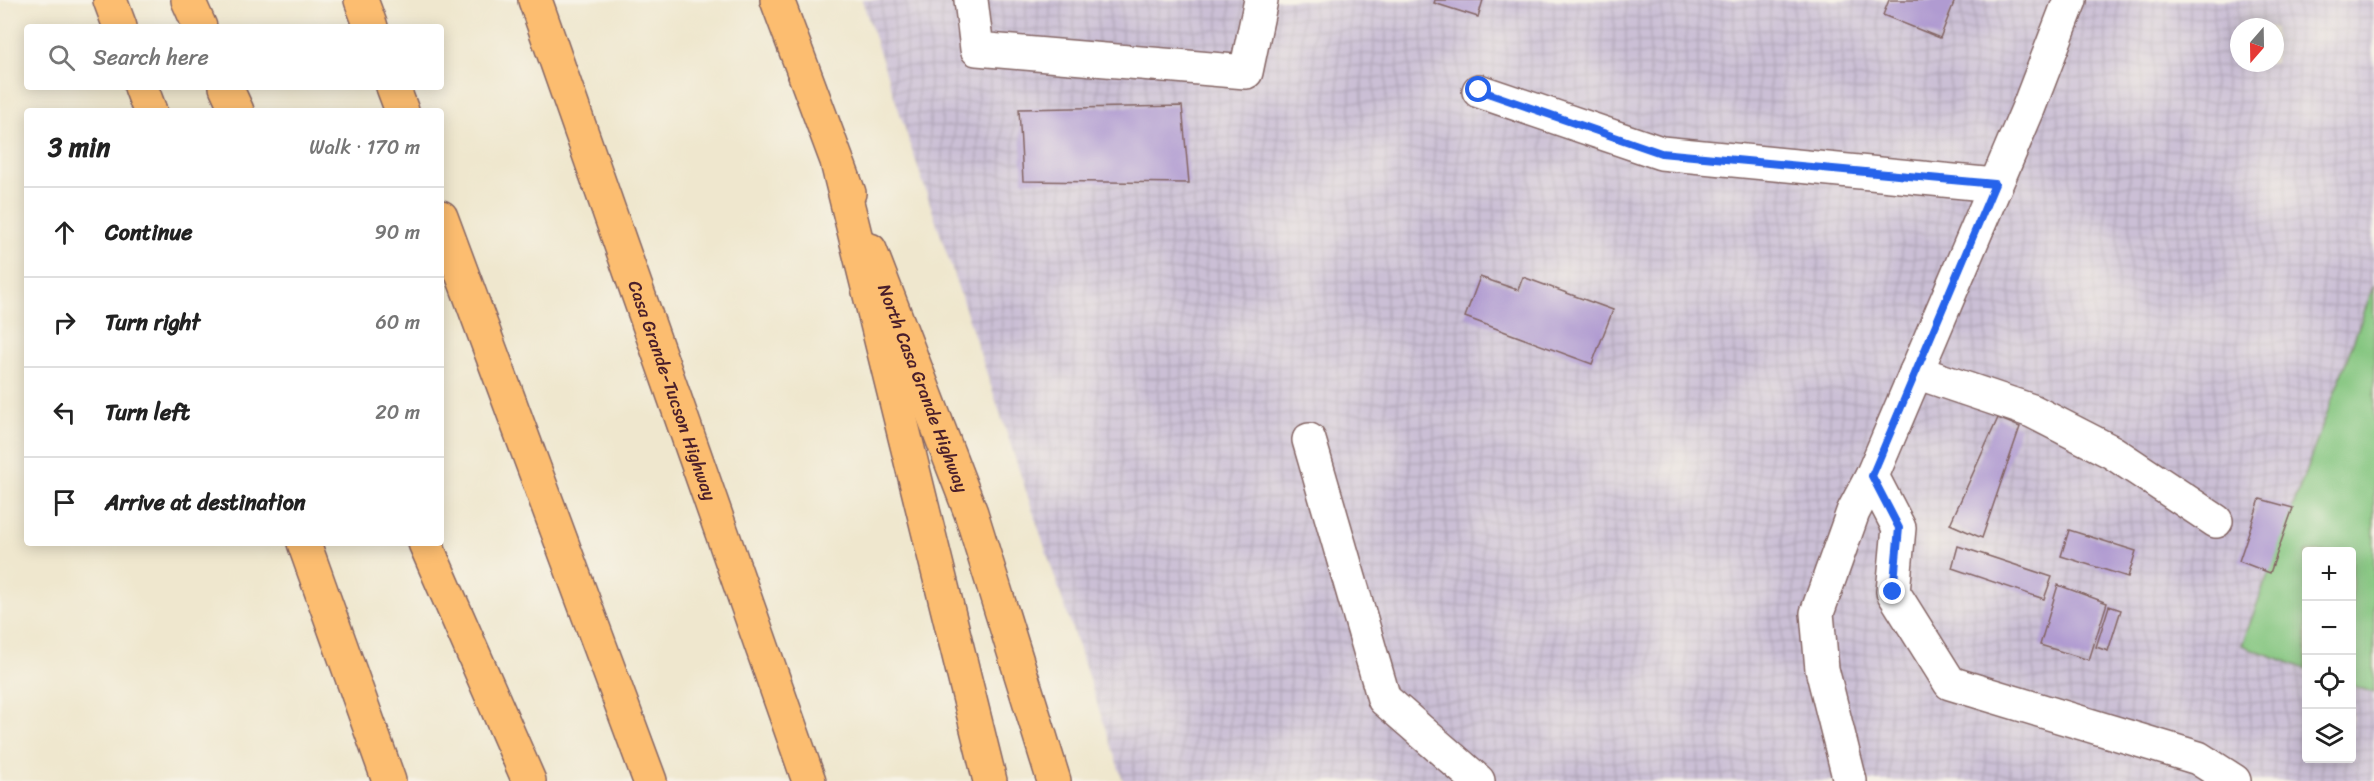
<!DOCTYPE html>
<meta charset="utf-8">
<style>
:root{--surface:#fff;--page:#f6f6f6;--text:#222;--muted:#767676;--line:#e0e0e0}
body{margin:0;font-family:Sriracha,sans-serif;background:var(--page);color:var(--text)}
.controls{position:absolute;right:18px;bottom:18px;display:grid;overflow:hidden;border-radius:6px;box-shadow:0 3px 15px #0003}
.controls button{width:54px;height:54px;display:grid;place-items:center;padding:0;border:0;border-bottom:2px solid var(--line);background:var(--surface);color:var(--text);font:30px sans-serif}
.compass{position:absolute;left:2230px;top:18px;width:54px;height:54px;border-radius:50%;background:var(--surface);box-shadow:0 3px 15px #0003;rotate:200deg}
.stop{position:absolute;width:18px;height:18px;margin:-14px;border:4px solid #2563eb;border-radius:50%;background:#fff}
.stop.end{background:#2563eb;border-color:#fff;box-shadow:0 2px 6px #0008}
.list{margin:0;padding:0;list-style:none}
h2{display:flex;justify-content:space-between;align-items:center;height:78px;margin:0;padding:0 24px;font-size:26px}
h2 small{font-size:20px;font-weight:400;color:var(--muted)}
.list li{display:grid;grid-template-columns:39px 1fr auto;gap:18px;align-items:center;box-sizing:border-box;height:90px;padding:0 24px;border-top:2px solid var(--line)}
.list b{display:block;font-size:22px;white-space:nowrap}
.list em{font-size:20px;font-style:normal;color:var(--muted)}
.icon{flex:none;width:33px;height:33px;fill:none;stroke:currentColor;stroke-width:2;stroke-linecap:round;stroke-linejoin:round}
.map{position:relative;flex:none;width:2374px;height:781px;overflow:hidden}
.search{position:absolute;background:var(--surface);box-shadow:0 3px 15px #0003;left:24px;top:24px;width:420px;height:66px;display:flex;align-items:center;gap:15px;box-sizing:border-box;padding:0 21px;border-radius:6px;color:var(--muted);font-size:22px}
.panel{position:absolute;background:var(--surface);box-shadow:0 3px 15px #0003;left:24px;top:108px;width:420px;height:438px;border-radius:6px}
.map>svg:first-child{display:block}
</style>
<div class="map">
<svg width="2374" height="781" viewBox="0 0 2374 781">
<defs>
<pattern id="industrial-grid" width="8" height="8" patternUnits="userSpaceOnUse" patternTransform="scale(1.5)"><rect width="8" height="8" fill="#cbbfd5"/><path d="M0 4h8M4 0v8" fill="none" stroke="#b0a4b7"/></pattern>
</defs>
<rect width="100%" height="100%" fill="#f7f3e8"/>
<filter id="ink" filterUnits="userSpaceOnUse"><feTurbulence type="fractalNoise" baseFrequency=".0167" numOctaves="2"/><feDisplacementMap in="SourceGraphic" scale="12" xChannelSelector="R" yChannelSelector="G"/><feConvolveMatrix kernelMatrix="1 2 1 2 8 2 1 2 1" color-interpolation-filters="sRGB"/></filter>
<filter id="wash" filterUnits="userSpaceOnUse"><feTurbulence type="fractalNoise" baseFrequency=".008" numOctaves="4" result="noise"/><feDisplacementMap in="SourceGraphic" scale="24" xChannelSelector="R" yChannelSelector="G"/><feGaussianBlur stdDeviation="1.35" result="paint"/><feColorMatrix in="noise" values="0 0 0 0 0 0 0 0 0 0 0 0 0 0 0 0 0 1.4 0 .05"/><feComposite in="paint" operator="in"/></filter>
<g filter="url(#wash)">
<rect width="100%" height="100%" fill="#efe7ce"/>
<!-- industrial -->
<path fill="url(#industrial-grid)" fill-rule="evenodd" d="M862 0H2374V285L2242 645 2306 669V758H2352V685L2374 693V781H1123ZM2239 27H2275V63H2239Z"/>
<!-- park -->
<path fill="#82c57e" stroke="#667254" stroke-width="1.5" d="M2374 285V693L2352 685V552H2306V669L2242 645Z"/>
<g id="blocks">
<!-- building -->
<g fill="#b09bd1">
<path d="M1435 0H1483L1478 17 1434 3Z"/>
<path d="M1889 0H1955L1940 38 1883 15Z"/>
<path d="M1182 106 1189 183 1023 181 1019 109Z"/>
<path d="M1480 277 1518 290 1523 277 1613 310 1592 364 1465 317Z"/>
<path d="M1998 418 2020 427 1982 538 1950 524Z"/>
<path d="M2260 499 2293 508 2270 573 2239 561Z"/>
<path d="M2069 530 2136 551 2128 577 2061 556Z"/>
<path d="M1958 546 2052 577 2044 599 1952 568Z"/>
<path d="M2058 585 2107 603 2089 660 2040 645Z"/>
<path d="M2109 606 2121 610 2108 651 2096 647Z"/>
</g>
</g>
</g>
<g filter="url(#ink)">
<use href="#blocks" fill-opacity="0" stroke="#846564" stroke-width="1.5"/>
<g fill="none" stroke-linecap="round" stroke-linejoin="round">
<defs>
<g id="minor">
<path d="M971 0 977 49 1246 72 1261 0"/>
<path d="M1479 91 1661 153 1995 185"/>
<path d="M1916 372 2032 411 2112 452 2216 521"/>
<path d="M1309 440 1384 699 1478 781"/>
<path d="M1872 476 1899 528 1893 592 1950 683 2198 758 2234 781"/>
<path d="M1850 781 1822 669 1817 613 1853 512 1872 476 2028 109 2070 0"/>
</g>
<g id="major">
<path d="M110 0 120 27"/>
<path d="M777 0 849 193"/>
<path d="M141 87 150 111"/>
<path id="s1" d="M870 250 971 513 1054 781"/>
<path d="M304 543 389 781"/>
</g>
<g id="highway">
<path d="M188 0 200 27"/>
<path d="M361 0 371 27"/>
<path id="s2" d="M535 0 809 781"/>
<path d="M226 87 237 111"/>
<path d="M393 87 402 111"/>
<path d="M838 166 990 781"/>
<path d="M441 217 650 781"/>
<path d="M425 543 529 781"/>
</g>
</defs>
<!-- minor casing -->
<use href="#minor" stroke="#846564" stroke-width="36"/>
<!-- major casing -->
<use href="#major" stroke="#846564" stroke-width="36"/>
<!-- highway casing -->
<use href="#highway" stroke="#846564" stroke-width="36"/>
<!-- minor -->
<use href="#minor" stroke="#fff" stroke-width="33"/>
<!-- major -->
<use href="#major" stroke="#fcbd6f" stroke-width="33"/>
<!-- highway -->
<use href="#highway" stroke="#fcbd6f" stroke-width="33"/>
</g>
</g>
<g fill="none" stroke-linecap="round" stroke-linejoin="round" filter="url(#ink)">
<!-- route -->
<path stroke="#2563eb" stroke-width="8" d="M1479 90 1661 153 1995 184 1872 476 1899 528 1893 592"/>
</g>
<g text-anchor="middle" stroke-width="4.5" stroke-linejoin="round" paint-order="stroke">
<!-- street labels -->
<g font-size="18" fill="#4a1f2b" stroke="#f7f3e8">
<text dy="6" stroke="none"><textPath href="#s1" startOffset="148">North Casa Grande Highway</textPath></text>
<text dy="6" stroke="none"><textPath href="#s2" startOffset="414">Casa Grande-Tucson Highway</textPath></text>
</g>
</g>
</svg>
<div class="controls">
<button>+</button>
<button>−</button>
<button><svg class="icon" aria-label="locate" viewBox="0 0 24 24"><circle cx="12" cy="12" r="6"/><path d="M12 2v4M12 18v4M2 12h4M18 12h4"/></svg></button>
<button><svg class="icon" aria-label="layers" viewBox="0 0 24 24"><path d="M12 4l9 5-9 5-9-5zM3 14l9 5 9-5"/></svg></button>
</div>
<svg class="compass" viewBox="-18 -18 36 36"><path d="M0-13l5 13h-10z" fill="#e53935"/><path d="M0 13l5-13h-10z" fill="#767676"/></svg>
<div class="stop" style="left:1479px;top:90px"></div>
<div class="stop end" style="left:1893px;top:592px"></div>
<div class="search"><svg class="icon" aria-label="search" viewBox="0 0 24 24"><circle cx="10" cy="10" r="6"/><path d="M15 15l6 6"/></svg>Search here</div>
<section class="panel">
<h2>3 min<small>Walk · 170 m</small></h2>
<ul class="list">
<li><svg class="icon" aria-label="ahead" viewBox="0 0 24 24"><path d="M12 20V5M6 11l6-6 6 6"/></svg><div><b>Continue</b></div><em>90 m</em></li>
<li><svg class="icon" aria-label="right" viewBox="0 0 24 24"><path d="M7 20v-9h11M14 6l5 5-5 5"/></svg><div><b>Turn right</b></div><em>60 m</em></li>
<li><svg class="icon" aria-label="left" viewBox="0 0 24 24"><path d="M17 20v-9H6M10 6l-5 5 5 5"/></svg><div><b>Turn left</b></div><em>20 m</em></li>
<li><svg class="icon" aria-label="arrive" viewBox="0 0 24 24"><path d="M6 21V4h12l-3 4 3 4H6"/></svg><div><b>Arrive at destination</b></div></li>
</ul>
</section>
</div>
